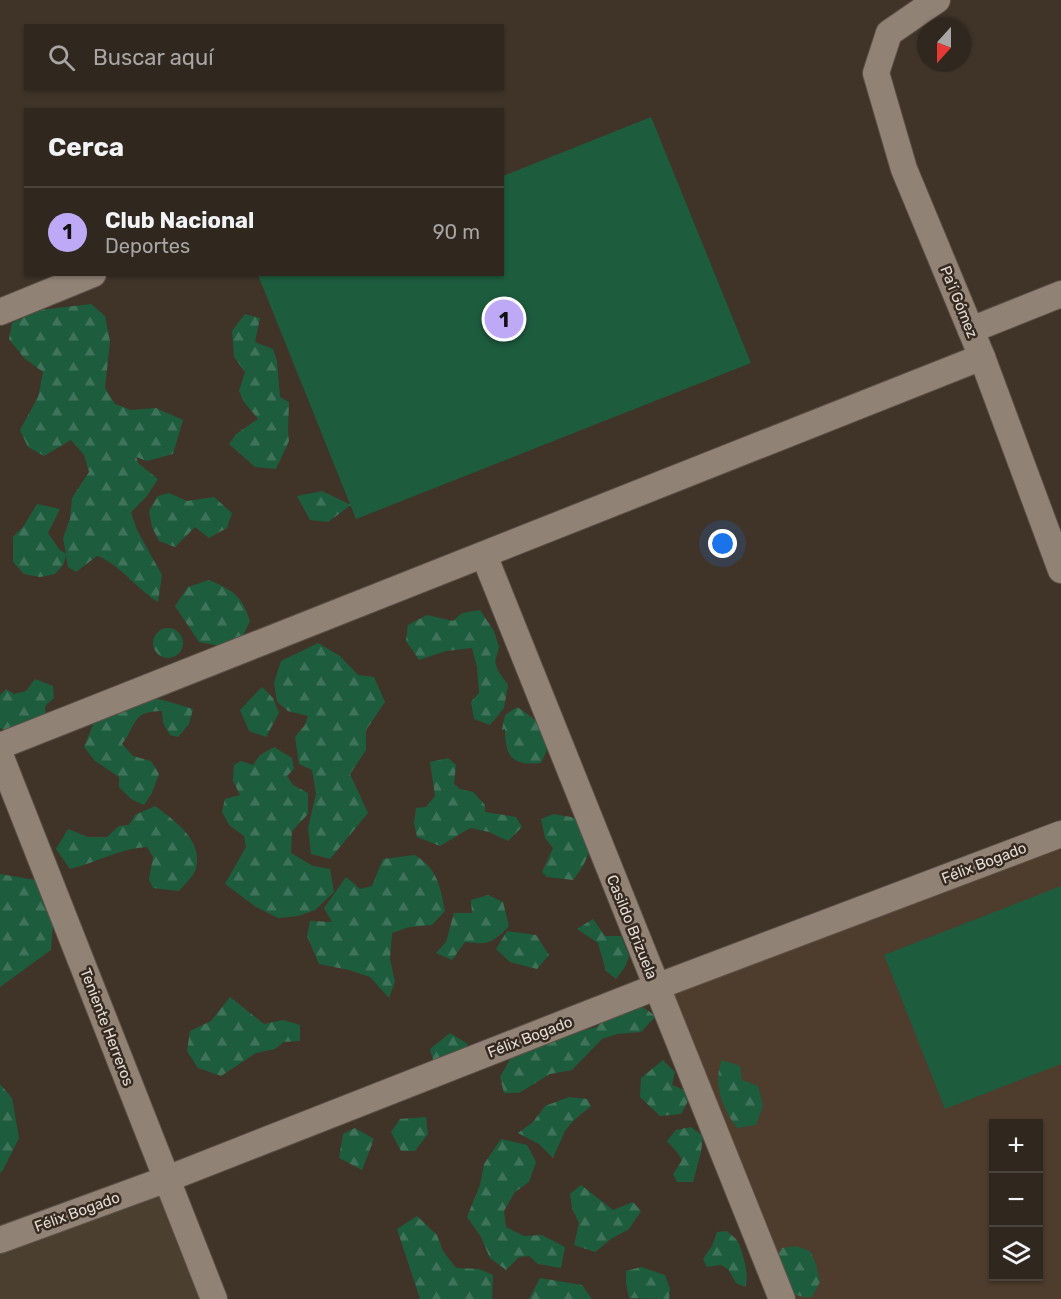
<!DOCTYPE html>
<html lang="es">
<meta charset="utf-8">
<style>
:root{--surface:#30271f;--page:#3c332c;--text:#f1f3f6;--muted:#a8a5a4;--line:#4b443d;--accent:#bda9f5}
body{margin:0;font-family:Rubik,sans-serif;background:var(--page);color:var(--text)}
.controls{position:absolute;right:18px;bottom:18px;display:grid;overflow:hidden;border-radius:0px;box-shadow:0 2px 4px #0004}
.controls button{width:54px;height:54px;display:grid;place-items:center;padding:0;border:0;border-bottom:2px solid var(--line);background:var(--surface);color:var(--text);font:30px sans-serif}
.compass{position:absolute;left:917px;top:18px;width:54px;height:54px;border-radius:50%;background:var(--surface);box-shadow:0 2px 4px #0004;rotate:201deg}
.you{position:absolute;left:723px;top:544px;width:21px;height:21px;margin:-15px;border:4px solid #fff;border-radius:50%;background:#1a73e8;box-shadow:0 0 0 9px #1a73e833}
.badge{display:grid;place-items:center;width:39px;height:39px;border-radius:50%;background:var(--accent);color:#111;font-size:20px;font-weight:700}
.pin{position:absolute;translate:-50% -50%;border:3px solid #fff;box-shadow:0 2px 6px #0006}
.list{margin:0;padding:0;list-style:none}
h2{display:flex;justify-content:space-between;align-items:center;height:78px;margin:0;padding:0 24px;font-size:26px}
h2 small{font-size:20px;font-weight:400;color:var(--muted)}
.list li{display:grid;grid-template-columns:39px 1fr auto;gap:18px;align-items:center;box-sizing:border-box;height:90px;padding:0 24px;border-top:2px solid var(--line)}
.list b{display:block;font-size:22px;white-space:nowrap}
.list p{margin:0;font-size:20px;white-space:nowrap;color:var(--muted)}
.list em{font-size:20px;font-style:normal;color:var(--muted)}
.icon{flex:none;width:33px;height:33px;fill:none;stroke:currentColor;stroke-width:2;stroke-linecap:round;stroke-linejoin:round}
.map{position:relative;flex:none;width:1061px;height:1299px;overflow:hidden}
.search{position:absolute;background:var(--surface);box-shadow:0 2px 4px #0004;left:24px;top:24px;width:480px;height:66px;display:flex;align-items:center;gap:15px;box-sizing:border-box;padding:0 21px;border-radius:0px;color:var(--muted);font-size:22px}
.panel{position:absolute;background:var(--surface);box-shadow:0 2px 4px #0004;left:24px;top:108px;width:480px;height:168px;border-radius:0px}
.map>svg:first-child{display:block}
</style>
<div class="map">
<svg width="1061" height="1299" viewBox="0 0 1061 1299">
<defs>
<pattern id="forest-firs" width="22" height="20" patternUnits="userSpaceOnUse" patternTransform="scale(1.5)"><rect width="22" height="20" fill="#1e5c3e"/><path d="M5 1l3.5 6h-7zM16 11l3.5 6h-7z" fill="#3f7359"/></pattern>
</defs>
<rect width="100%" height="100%" fill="#403429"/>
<!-- commercial -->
<path fill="#4b3f30" d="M167 1179 214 1299H0V1240Z"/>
<!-- built -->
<path fill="#4e3c2d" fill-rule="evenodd" d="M1061 834V1299H782L656 987ZM994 1124H1038V1276H994Z"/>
<!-- grass -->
<g fill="#1e5c3e">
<path d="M651 117 751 363 356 519 258 275 502 274 503 176Z"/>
<path d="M1061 886V1064L945 1109 884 955Z"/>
</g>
<!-- forest -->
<g fill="url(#forest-firs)">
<path d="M91 304 105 316 110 341 105 388 115 404 131 410 156 408 183 420 173 454 147 461 136 457 139 464 158 479 147 496 131 512 137 530 162 575 158 602C138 590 117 562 97 556L76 572 68 567 66 556 63 565 55 574 40 577 24 574 13 562V537L23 527 37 504 60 509 48 533 59 549 66 554 63 538 70 519 72 498 89 472 84 455 71 440 44 456 28 447 20 430 38 397 43 372 24 358 9 339 12 323 40 310Z"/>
<path d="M245 314 260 318 255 342 273 349 277 361 280 397 289 402 288 431 289 441 276 469 255 467 229 444 236 434 258 419 244 402 239 391 245 372 234 357 232 331Z"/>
<path d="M322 491 351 505 328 522 310 520 297 496Z"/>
<path d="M169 493 187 501 214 497 232 513 227 528 209 538 195 527 175 547 159 541 152 527 149 511 158 496Z"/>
<path d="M209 580C234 591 241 595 250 621L242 638 221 646 199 642 175 606 188 587Z"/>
<path d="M480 610 494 631 499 647 495 662 498 671 508 685 504 708 490 725 474 719 471 702 479 693 477 667 472 648 446 651 419 660 406 641 408 625 427 615 453 621 462 613Z"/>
<circle cx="168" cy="643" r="15"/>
<path d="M318 643 340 656 358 675 374 677 385 702 366 730V750L350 774 368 813 330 859 311 854 308 828 316 794 312 770 299 764 295 737 305 725 308 716 288 711 277 702 274 683 281 661Z"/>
<path d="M35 679 53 686 54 698 45 706 46 719 11 733 0 728V695L6 689 14 694 26 691Z"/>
<path d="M262 687 273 698 279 713 266 737 249 731 240 710Z"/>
<path d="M144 697 163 700 193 709 189 724 178 737 170 735 163 723 162 711C131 711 137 725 122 744L133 756 151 761 159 774 152 793 144 805 131 799 119 787V777L95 761 84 747 94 722 130 709Z"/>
<path d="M517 707C529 715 549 727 548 744 548 750 543 758 541 763 513 766 505 758 505 729L502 730 505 715Z"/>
<path d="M274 747 292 758 294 769 287 776 293 785 308 793V814L292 831 291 853 313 866 330 869 334 892 315 910 298 916 278 918 256 907 225 884 246 847 244 836 229 825 222 812 225 799 240 795 233 781 234 765 241 761 253 765 260 755Z"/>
<path d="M448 758 456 765 454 784 460 789 473 792 485 805V812L516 817 522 827 508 841 489 832 470 828 440 846 417 837 414 823 416 808 426 807 435 796 430 762Z"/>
<path d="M155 806C175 821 203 840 196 868 194 876 184 885 179 891L153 888 149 879 153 857 147 847C118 849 98 862 70 869L56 849 68 829 88 837H107L119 826 129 825 135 815Z"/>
<path d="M554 814 582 819C595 845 590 858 573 880L547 877 542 872 553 848 545 838 541 819Z"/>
<path d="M415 855C438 870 440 886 445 911L432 925 409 927 392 933 390 959 395 982 389 998 370 977 349 970 319 964 307 936 310 921 332 922 324 908 346 877 360 889 372 886 383 859Z"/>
<path d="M0 874 41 881 53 923 51 950 0 987Z"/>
<path d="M488 895 503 902 509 926C493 943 488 945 465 942L452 960 436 953 446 942 454 913H472L471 900Z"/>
<path d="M593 919 605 936H621L629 956 625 967 616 979 606 971 598 943 577 929Z"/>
<path d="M507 931 536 935 549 955 537 969 510 962 496 949Z"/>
<path d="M230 997 264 1024 283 1020 300 1025V1041L284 1042 275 1049 256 1053 221 1076 198 1068 187 1051 190 1031 211 1021Z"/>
<path d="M641 1006 656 1016 641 1032 617 1034 602 1039 572 1070 550 1074 519 1093H504L500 1077 514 1052 549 1039 597 1027 614 1008Z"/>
<path d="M450 1033 468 1044 462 1054 446 1063 433 1060 430 1049Z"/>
<path d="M663 1060 675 1072 672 1085 684 1090 688 1101 681 1114 660 1116 640 1097 641 1078Z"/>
<path d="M722 1060 740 1066 742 1080 758 1086 763 1106 756 1125 737 1128C723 1109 712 1083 722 1060Z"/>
<path d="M0 1084 12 1098 19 1138 3 1170 0 1173Z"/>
<path d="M569 1097 587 1099 591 1106 573 1121 565 1131 553 1158 539 1144 518 1133 533 1122 545 1106Z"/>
<path d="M426 1117 428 1134 415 1151H401L391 1132 400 1119Z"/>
<path d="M691 1127 703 1136 701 1152 693 1182H677L673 1174 682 1160 677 1152 667 1141 676 1130Z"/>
<path d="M355 1128 374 1139 362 1170 339 1158 343 1134Z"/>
<path d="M501 1139 527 1145 536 1162 529 1182 515 1192 504 1211 506 1227 524 1236 542 1235 565 1247 561 1268 538 1264 529 1256 519 1257 506 1270 490 1258 481 1237 467 1217 480 1185 484 1164Z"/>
<path d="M581 1185 613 1210 633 1202 641 1211 629 1229 611 1239 595 1252 574 1245 579 1223 572 1208 570 1194Z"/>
<path d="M417 1216 437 1235 443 1251 456 1268 479 1269 493 1275 492 1299H420L397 1229Z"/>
<path d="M727 1231C730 1234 736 1238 738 1242 743 1252 750 1278 745 1287L736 1283 728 1269 721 1265 707 1267 703 1259 712 1246 717 1232Z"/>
<path d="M796 1246 810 1251 816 1264 820 1282 812 1297C787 1299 781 1280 773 1262L782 1248Z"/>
<path d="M641 1267 665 1275 670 1289 669 1299 629 1298 626 1283V1271Z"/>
<path d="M540 1278 582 1285 592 1299H529Z"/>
</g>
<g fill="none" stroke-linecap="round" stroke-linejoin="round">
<defs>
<g id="minor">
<path d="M937 0 889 33 876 73 904 169 982 357 1061 570"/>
<path d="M0 312 93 274"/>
<path d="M971 330 1061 294"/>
<path d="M484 555 782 1299"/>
<path d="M0 746 982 357"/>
<path d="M0 755 214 1299"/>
<path d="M0 1240 167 1179 656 987 1061 834"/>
</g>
</defs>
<!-- minor casing -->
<use href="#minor" stroke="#5c5148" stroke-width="28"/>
<!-- minor -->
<use href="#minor" stroke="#918276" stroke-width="26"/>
</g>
<g text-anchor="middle" stroke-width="5" stroke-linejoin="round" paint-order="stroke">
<!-- street labels -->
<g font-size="15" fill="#e3dbd4" stroke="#362a20">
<text transform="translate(959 302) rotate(68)" y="5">Pa'í Gómez</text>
<text transform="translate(984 863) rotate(-21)" y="5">Félix Bogado</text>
<text transform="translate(632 927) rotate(68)" y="5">Casildo Brizuela</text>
<text transform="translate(107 1027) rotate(69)" y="5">Teniente Herreros</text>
<text transform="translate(530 1037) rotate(-21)" y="5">Félix Bogado</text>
<text transform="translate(77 1212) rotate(-20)" y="5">Félix Bogado</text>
</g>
</g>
</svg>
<div class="controls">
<button>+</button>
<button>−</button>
<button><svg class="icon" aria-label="layers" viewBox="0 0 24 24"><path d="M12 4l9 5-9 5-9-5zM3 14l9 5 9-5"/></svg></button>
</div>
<svg class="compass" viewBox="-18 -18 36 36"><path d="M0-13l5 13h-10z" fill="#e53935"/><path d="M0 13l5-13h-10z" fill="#a8a5a4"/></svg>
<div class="you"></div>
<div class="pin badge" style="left:504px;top:319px">1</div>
<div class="search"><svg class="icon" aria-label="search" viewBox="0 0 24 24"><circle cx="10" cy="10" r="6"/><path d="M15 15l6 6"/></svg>Buscar aquí</div>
<section class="panel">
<h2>Cerca<small></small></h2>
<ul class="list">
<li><span class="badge">1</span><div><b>Club Nacional</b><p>Deportes</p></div><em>90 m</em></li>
</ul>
</section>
</div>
